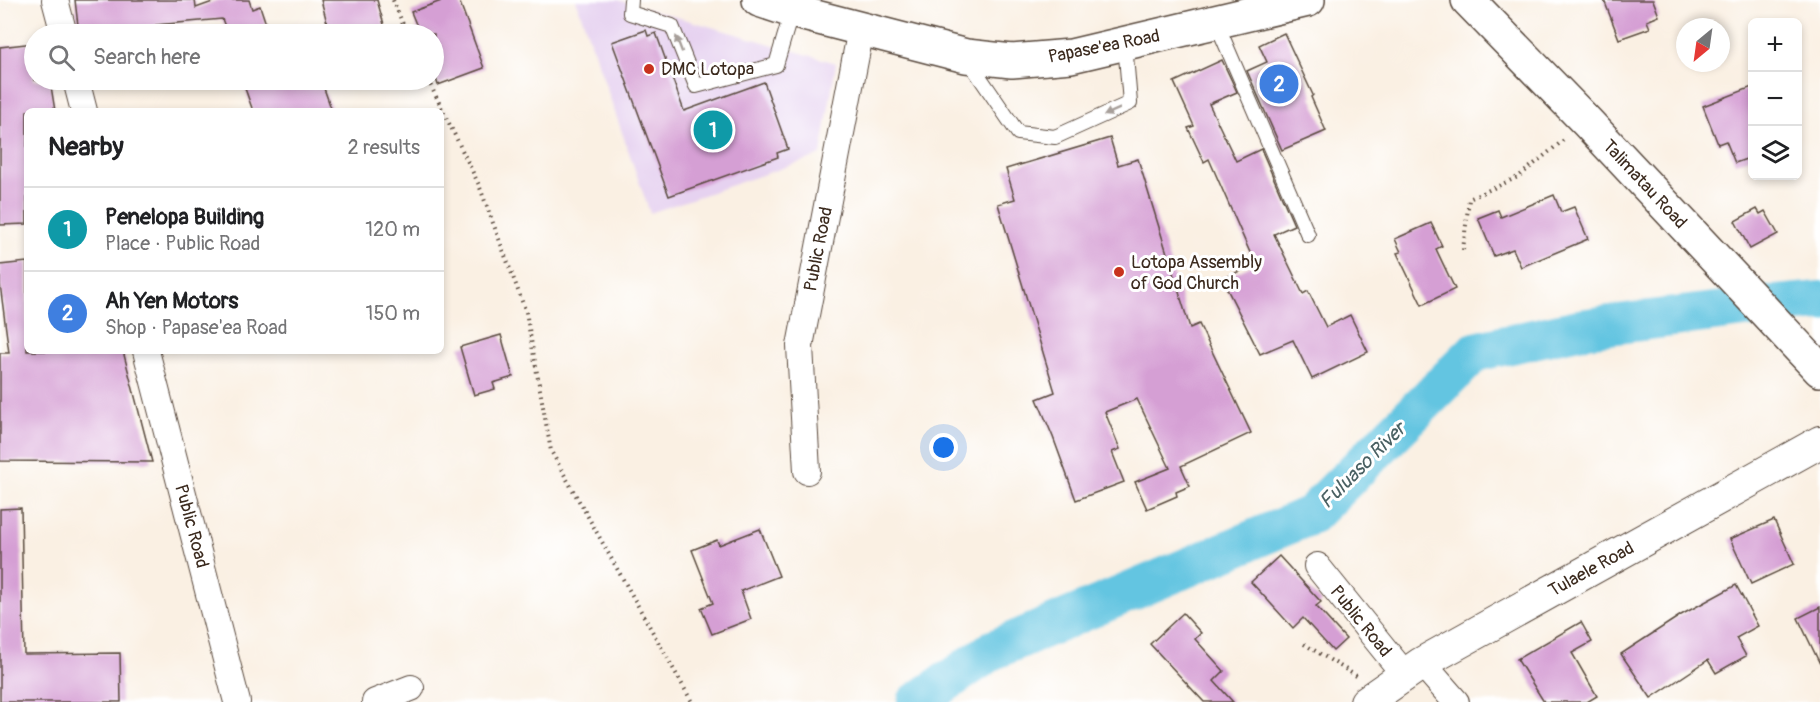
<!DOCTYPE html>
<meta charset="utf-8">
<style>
:root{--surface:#fff;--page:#f6f6f6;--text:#202124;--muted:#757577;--line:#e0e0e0;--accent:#ea580c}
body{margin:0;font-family:Pangolin,sans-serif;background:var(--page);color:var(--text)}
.controls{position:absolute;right:18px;top:18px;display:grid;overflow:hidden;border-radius:9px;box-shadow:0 3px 9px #0003}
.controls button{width:54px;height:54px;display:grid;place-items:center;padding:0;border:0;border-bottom:2px solid var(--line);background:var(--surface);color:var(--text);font:30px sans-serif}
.compass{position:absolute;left:1676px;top:18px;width:54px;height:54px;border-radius:50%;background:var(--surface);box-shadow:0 3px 9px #0003;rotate:209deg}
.you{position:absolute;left:944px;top:448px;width:21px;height:21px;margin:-15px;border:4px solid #fff;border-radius:50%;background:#1a73e8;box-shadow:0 0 0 9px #1a73e833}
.badge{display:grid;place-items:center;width:39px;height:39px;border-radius:50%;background:var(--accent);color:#fff;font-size:20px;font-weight:700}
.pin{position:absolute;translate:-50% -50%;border:3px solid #fff;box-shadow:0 2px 6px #0006}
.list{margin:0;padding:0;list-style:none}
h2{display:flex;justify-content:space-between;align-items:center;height:78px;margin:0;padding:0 24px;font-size:26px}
h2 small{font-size:20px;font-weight:400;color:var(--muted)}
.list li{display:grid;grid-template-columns:39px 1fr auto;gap:18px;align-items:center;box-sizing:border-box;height:84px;padding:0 24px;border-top:2px solid var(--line)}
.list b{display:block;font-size:22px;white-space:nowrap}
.list p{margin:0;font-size:20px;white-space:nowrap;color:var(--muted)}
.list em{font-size:20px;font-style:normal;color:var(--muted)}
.icon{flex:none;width:33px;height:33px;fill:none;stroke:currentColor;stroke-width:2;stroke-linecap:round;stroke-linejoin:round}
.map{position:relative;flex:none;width:1820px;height:702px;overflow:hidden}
.search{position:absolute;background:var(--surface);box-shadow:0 3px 9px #0003;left:24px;top:24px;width:420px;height:66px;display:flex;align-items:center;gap:15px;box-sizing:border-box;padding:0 21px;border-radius:33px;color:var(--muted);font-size:22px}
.panel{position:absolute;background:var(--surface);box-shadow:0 3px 9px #0003;left:24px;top:108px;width:420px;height:246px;border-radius:9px}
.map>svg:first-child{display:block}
</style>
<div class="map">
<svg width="1820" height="702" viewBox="0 0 1820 702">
<rect width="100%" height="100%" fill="#fff"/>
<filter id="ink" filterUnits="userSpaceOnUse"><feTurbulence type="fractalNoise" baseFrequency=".0167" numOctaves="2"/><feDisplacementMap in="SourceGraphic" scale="12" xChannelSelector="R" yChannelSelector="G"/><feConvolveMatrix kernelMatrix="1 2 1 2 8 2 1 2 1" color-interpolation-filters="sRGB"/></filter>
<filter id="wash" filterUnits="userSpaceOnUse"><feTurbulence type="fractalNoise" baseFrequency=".008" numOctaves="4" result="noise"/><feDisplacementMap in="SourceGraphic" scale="24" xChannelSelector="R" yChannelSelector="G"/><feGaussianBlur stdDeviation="1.35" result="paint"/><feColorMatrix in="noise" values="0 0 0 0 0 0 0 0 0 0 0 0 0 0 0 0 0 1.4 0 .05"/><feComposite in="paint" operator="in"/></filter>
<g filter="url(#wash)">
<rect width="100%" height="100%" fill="#faf0e3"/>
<!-- built -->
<path fill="#e6d2f0" d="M576 0H618L836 63 821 155 650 213Z"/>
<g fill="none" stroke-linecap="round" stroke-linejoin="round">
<!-- river -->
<path stroke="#63c5e1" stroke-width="40" d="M917 702 993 650 1311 515 1475 352 1578 329 1753 307 1820 301"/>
</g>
<g id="blocks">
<!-- building -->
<g fill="#d59fd4">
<path d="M75 0H195L196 8 218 0H249L252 9 260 6 267 27 247 34H228L222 19 156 25 157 34H79Z"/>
<path d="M321 0H377L385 28 359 34H330Z"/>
<path d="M444 0H459L484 68 438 85 434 72V34H420L411 12Z"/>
<path d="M1604 0H1653L1659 16 1647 21 1650 28 1619 39Z"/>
<path d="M646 30 648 36 656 33 684 111 764 82 788 149 777 153 778 157 669 196 612 42Z"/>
<path d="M1284 33 1313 95 1311 97 1326 131 1282 150 1247 71 1267 62 1259 45Z"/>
<path d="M34 43V80H50L55 111H27V224L0 225V47Z"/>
<path d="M1222 60 1237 92 1209 104 1236 161 1261 149 1294 225 1274 234 1303 294 1308 291 1326 327 1350 315 1368 352 1312 379 1293 340 1260 354 1222 279 1255 264 1209 159 1204 162 1188 128 1194 126 1174 82Z"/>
<path d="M242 80H321L332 111H253Z"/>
<path d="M1752 87V157L1735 163 1726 141 1718 144 1703 106Z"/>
<path d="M1110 138 1118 165 1138 159 1190 328 1199 324 1251 433 1181 466 1190 486 1176 492 1177 496 1147 509 1135 482 1170 468 1137 399 1105 412 1120 449 1112 452 1124 482 1076 500 1053 437 1037 399 1055 392 998 204 1015 199 1006 169Z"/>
<path d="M1554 195 1561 212 1574 207 1588 239 1521 267 1513 249 1494 256 1478 218 1498 210 1501 217Z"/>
<path d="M1757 209 1760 214 1765 211 1778 234 1750 249 1735 221Z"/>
<path d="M1431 223 1442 246 1436 249 1455 289 1422 305 1397 253 1401 252 1395 239Z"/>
<path d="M27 262V351H123L152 462 0 461V353H9L0 284V265Z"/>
<path d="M501 335 513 377 493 383 495 389 474 395 460 347Z"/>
<path d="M21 508 24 654 120 653 121 702H0V509Z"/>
<path d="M1774 520 1794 564 1751 584 1730 539Z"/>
<path d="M760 529 779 576 741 591 751 619 712 634 701 608 713 603 692 550 717 540 719 545Z"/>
<path d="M1279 556 1321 602 1316 606 1346 639 1333 651 1303 618 1293 628 1251 582Z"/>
<path d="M1736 585 1758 626 1736 638 1746 656 1716 673 1708 660 1651 698 1621 654 1681 615Z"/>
<path d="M1820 607V664L1798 618Z"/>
<path d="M1183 613 1201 633 1195 639 1224 671 1214 681 1233 702H1204L1150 644Z"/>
<path d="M1581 622 1592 642 1572 653 1597 696 1587 702H1544L1517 659Z"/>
</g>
</g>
</g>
<g filter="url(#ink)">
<use href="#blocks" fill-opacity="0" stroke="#58483c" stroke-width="1.5"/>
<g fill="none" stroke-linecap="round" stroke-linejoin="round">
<defs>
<g id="service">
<path d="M631 0 630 13 672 26 696 86 776 65 792 11"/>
<path d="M1216 22 1308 235"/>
<path d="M968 60 1018 133 1055 137 1130 103 1125 44"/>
</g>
<g id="minor">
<path d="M55 0 64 34"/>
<path d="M76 80 84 111"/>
<path d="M146 351 237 702"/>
<path d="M807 471 800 346 861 29"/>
<path d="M1317 566 1405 675"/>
<path d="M1422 663 1456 702"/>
<path d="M375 702 411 688"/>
</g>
<path id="tertiary" d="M1366 702 1422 663 1820 442"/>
<g id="secondary">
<path d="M759 0 792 11 966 56 1012 61 1071 56 1308 0"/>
<path d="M1468 0 1587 122 1820 370"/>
</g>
</defs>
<!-- service casing -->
<use href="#service" stroke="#58483c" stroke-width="16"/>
<!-- minor casing -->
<use href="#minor" stroke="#58483c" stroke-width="28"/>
<!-- tertiary casing -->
<use href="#tertiary" stroke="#58483c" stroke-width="34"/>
<!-- secondary casing -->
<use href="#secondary" stroke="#58483c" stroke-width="36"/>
<!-- path -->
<g stroke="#58483c" stroke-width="4" stroke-dasharray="1.5 4.5" stroke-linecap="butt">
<path d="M393 0 407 34"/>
<path d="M428 80 479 185 526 312 551 451 692 702"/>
<path d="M1463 250 1469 199 1518 177 1565 139"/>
<path d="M1304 644 1358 677"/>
</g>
<!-- service -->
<use href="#service" stroke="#fff" stroke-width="14"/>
<!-- minor -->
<use href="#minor" stroke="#fff" stroke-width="26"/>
<!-- tertiary -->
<use href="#tertiary" stroke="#fff" stroke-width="32"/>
<!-- secondary -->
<use href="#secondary" stroke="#fff" stroke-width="33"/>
</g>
<!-- one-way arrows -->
<defs><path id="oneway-solid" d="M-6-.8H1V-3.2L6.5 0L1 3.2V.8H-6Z" transform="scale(1.5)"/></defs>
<g fill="#a79f9a">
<use href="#oneway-solid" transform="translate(679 44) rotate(-111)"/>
<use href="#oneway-solid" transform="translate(1112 112) rotate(156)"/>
</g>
</g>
<!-- markers -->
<g fill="#c8321e" stroke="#fff" stroke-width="2">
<circle cx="649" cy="69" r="6"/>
<circle cx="1119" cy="272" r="6"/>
</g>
<g text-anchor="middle" stroke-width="6" stroke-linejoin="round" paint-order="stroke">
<!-- street labels -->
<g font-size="18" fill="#3b2a1e" stroke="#fff">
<text transform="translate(1104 46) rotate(-11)" y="6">Papase'ea Road</text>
<text transform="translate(1645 184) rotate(47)" y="6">Talimatau Road</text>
<text transform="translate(818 249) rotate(-79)" y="6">Public Road</text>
<text transform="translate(192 526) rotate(75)" y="6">Public Road</text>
<text transform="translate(1591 569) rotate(-29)" y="6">Tulaele Road</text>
<text transform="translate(1361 621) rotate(51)" y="6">Public Road</text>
</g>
<!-- poi labels -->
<g font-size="18" fill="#3b2a1e" stroke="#fff" text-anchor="start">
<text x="661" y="75">DMC Lotopa</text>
<text x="1131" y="268">Lotopa Assembly<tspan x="1131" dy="21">of God Church</tspan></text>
</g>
<!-- water labels -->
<g font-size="20" font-style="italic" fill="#496062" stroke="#fff">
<text transform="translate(1362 465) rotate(-45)" y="7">Fuluaso River</text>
</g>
</g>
</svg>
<div class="controls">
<button>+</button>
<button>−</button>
<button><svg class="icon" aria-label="layers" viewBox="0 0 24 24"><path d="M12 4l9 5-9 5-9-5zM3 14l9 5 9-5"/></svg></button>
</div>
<svg class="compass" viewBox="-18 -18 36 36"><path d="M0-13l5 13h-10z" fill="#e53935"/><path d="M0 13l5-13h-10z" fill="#757577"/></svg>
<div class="you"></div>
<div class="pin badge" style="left:713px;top:130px;background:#0f9aa8">1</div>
<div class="pin badge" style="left:1279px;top:84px;background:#3f7fe0">2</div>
<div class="search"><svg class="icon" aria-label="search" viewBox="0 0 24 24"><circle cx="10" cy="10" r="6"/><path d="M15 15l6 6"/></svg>Search here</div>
<section class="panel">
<h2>Nearby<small>2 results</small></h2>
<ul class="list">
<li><span class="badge" style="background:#0f9aa8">1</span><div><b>Penelopa Building</b><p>Place · Public Road</p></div><em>120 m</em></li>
<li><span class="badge" style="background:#3f7fe0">2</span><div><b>Ah Yen Motors</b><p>Shop · Papase'ea Road</p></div><em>150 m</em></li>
</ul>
</section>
</div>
